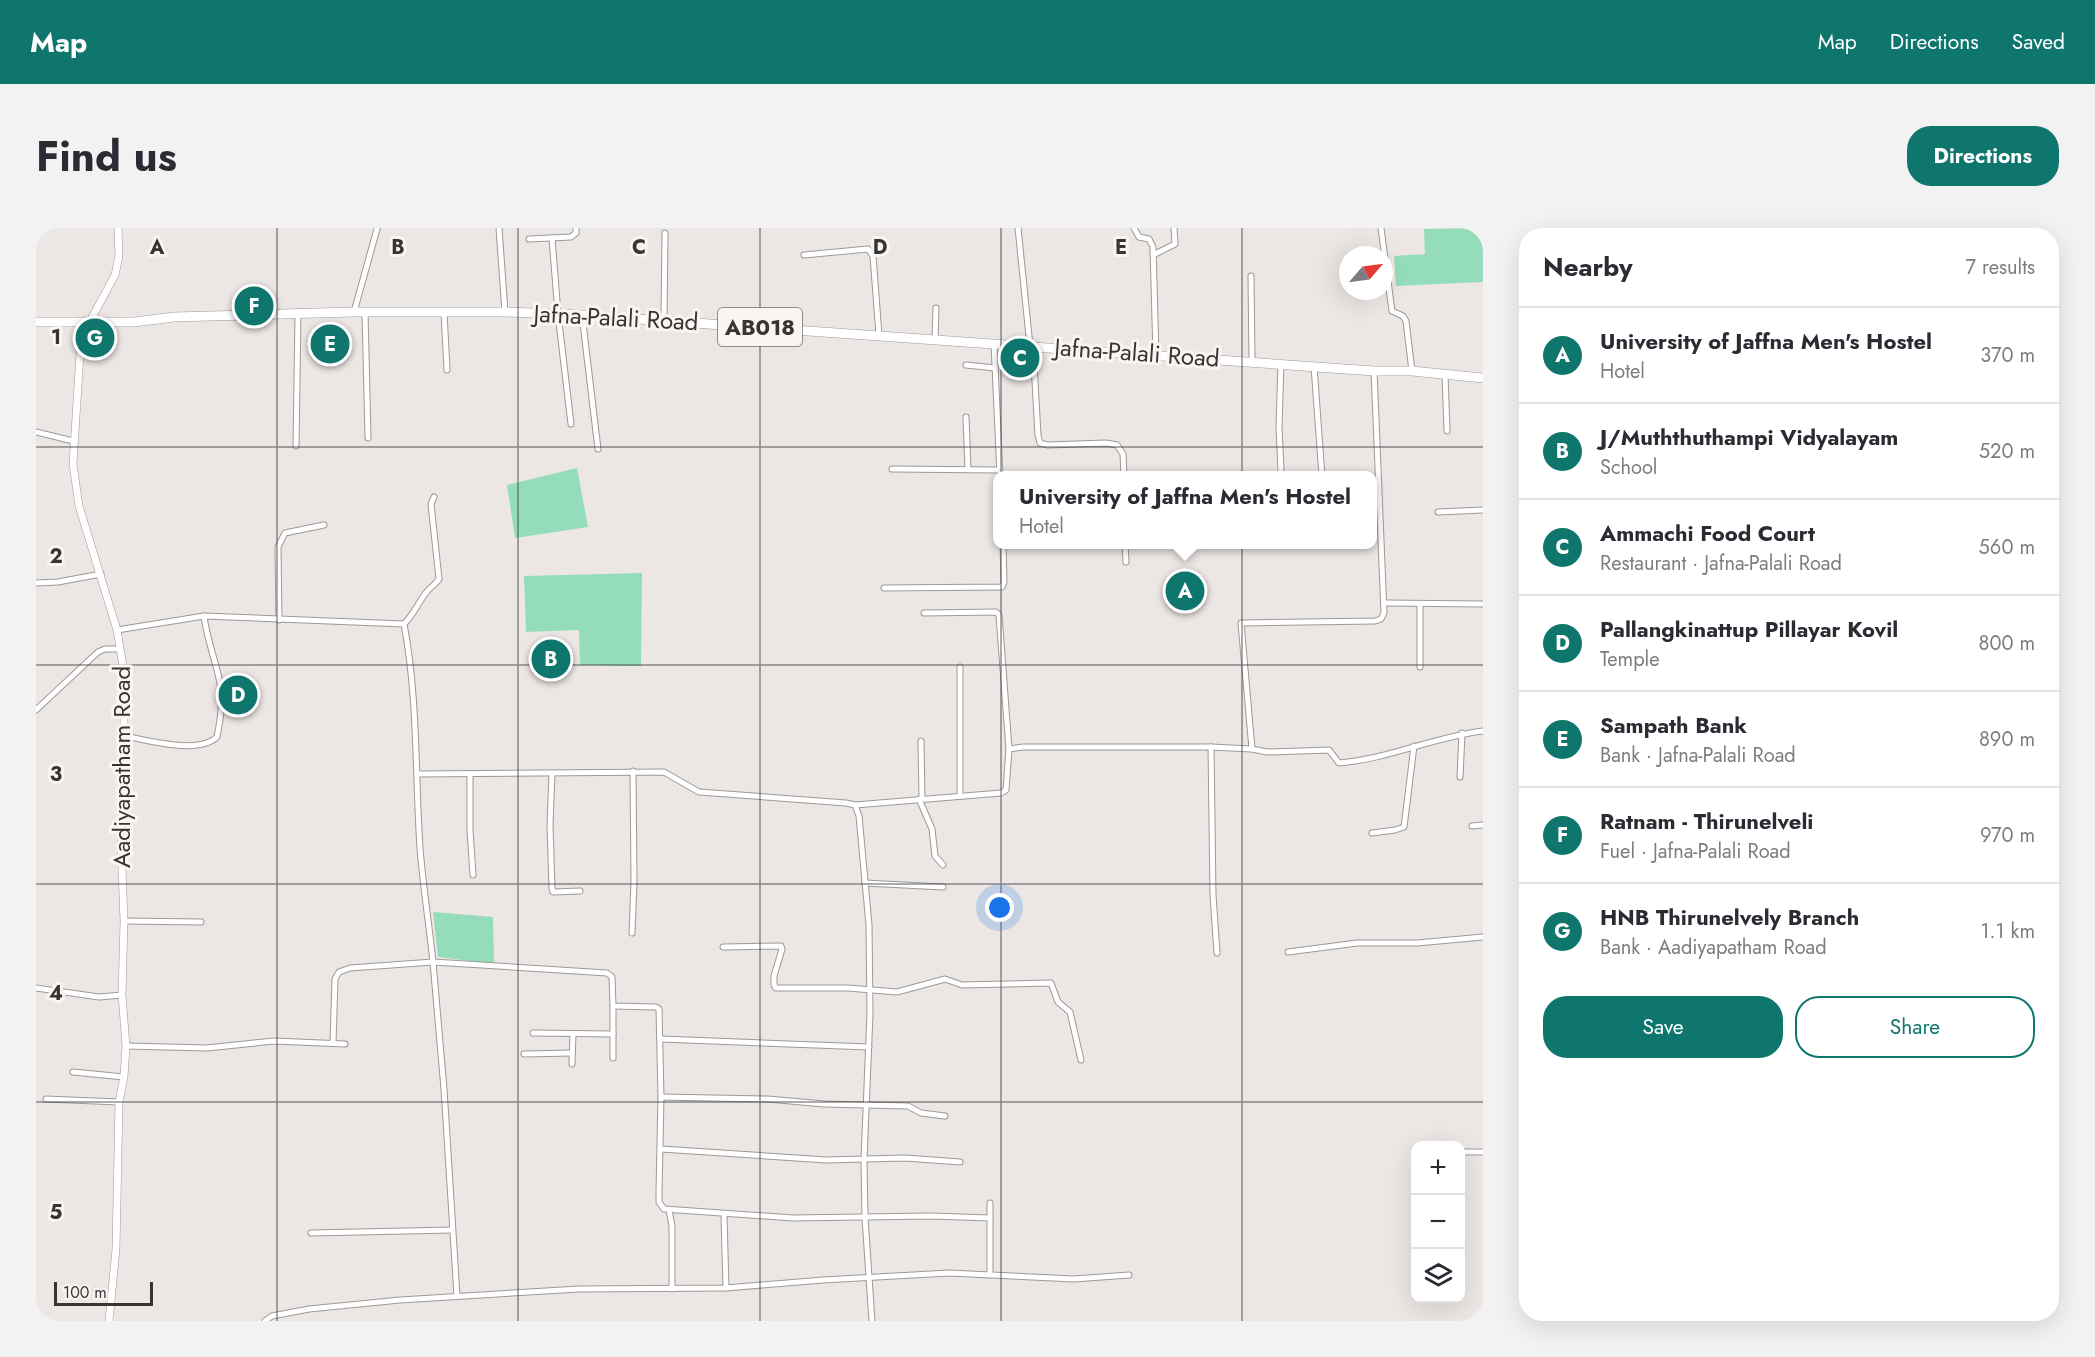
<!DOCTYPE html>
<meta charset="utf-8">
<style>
:root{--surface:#fff;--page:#f2f2f3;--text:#2b2b33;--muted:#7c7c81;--line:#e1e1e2;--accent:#0f766e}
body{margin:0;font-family:Jost,sans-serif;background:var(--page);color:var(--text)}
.controls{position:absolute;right:18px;bottom:18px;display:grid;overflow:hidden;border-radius:12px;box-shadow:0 6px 24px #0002}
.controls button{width:54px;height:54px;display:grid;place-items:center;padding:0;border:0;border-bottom:2px solid var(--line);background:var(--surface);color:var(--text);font:30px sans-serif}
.compass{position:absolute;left:1303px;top:18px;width:54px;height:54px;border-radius:50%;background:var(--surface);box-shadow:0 6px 24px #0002;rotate:62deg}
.scale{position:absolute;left:18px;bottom:15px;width:99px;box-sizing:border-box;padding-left:6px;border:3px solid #373534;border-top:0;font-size:16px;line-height:21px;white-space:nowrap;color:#373534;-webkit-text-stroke:4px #f9f5f3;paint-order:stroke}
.you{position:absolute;left:964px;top:680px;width:21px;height:21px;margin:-15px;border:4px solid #fff;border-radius:50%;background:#1a73e8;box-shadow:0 0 0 9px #1a73e833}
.badge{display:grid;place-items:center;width:39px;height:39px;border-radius:50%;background:var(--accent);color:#fff;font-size:20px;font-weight:700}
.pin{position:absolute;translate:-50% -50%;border:3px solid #fff;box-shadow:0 2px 6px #0006}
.popup{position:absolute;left:957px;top:243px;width:384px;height:78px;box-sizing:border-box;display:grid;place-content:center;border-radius:12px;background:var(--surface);filter:drop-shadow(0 2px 4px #0005);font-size:20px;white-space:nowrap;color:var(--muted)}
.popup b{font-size:22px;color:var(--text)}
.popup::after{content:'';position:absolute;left:50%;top:100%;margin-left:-12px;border:12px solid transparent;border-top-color:var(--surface)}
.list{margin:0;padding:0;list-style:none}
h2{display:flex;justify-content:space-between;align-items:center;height:78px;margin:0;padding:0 24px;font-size:26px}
h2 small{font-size:20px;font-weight:400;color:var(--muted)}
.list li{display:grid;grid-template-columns:39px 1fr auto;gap:18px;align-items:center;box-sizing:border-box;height:96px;padding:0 24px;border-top:2px solid var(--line)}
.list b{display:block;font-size:22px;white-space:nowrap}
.list p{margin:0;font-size:20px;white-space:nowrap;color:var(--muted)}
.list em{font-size:20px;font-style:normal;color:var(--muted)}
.actions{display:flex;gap:12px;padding:18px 24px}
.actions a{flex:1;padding:14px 0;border:2px solid var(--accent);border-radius:24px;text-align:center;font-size:21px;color:var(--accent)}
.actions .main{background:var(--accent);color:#fff}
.icon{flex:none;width:33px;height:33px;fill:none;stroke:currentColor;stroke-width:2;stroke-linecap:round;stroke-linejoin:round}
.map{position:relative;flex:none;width:1447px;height:1093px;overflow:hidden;border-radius:24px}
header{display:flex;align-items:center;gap:36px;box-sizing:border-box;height:84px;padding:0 30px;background:var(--accent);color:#fff}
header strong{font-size:28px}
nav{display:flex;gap:33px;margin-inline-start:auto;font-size:21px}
.intro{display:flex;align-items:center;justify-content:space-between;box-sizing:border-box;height:144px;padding:0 36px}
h1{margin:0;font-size:42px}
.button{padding:15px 27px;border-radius:24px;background:var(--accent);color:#fff;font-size:21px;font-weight:700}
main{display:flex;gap:36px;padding:0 36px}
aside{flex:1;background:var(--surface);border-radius:24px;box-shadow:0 6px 24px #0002}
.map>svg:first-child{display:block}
</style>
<header>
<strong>Map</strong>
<nav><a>Map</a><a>Directions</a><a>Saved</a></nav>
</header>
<div class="intro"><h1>Find us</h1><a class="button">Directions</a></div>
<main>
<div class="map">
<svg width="1447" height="1093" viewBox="0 0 1447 1093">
<rect width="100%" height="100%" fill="#ece7e5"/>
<!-- green -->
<g fill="#94dcba">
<path d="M1447 0V54L1360 58 1358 28 1389 26 1388 1Z"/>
<path d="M541 240 552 299 479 310 471 257Z"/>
<path d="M606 345 605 438 544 437 543 402 490 404 488 348Z"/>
<path d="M397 684 457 689 458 736 402 729Z"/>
</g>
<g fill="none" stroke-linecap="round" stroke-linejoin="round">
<defs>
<g id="minor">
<path d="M463 0 469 84"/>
<path d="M982 0 994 118"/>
<path d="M1098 0 1103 9 1113 11 1117 19 1120 127"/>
<path d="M1345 0 1356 83 1367 88 1370 93 1376 143"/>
<path d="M516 10 522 86 535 196"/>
<path d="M493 11 535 9 540 5V0"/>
<path d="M768 27 832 21 837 28 843 107"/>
<path d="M1117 27 1139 16 1138 0"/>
<path d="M1215 48 1216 133"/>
<path d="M318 84 341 1"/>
<path d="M329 84 332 210"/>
<path d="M408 84 411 142"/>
<path d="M546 87 562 221"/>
<path d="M628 93 629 5"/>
<path d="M899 111 900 80"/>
<path d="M958 115 964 248"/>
<path d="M997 118 1002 207 1004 215 1012 217 1070 215 1081 217 1087 226 1088 248"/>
<path d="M930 137 959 140"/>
<path d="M1278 138 1286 248"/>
<path d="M1409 146 1411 203"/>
<path d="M930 189 932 241"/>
<path d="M0 204 37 213"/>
<path d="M260 218 262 86"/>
<path d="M856 241 963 242"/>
<path d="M1245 243 1243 198 1245 136"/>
<path d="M1402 284 1447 282"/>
<path d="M1089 316 1090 334"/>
<path d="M0 355 22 354 65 346"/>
<path d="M848 360 966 359 968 354 967 316"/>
<path d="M1349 375 1447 376"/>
<path d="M1384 376V439"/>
<path d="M888 385 960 384 963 387 973 521"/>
<path d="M243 392 242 319 249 305 288 297"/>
<path d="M368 396C378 386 381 377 389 366 393 360 399 357 403 351L395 276 398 269"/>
<path d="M81 402 168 388 368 396C382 470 379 545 384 620 387 658 393 696 397 734L314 740 303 744 299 751 297 815"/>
<path d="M0 482 62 424 69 421H84"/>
<path d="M88 508C112 512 162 527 181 509 184 494 187 478 185 462 182 437 171 414 168 388"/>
<path d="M885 513 886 571"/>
<path d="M1175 519 1177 667 1181 725"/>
<path d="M1216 521 1205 395 1339 393 1345 391 1348 385 1338 143"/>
<path d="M516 545 514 597 516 660 517 664 544 663"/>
<path d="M381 546 628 544 663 564 810 575 819 577 823 588 833 697 834 785 828 932 829 990 836 1093"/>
<path d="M434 546V602L437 647"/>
<path d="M1424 549 1426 505"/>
<path d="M924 568V439"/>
<path d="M883 571 896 601 899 628 907 637"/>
<path d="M819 577 965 565 970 562 973 521 987 519H1175L1216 521 1231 524 1293 522 1303 535C1352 531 1398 509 1447 503"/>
<path d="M1436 598 1447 597"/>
<path d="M1336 605 1359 602 1368 599 1378 518"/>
<path d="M829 655 907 659"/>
<path d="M88 693 165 694"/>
<path d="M596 705 598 653 597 543"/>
<path d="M687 719 745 718 746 721 738 748V757L740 760H812L861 764 909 751 926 757 1015 755 1022 774 1034 784 1045 832"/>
<path d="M1252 724 1321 715H1381L1447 709"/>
<path d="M0 760 63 769 86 767"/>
<path d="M577 778V830"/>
<path d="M497 805 577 806"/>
<path d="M625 811 833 819"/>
<path d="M90 818 171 820 238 813 309 816"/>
<path d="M488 826 536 825"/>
<path d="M536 836 537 806"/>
<path d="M37 844 88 849"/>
<path d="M625 869 732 871 788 876 872 878 885 885 909 888"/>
<path d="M10 871 83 874"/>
<path d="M625 921 790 932 869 930 924 934"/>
<path d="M1424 924H1447"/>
<path d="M954 975V1047"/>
<path d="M633 982 636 998V1061"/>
<path d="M688 987 690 1060"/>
<path d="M275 1005 416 1002"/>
<path d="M421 1068 408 861 397 734 571 745 576 749 577 778 620 779 623 781 625 869 623 964V974L628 981 757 990 895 988 954 990"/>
<path d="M229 1093 236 1088 273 1081 364 1072 543 1061 690 1060 787 1052 913 1045 1038 1051 1093 1047"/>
</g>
<path id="tertiary" d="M73 1093 80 1021 83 874 88 849 90 818 86 767 88 693 85 615 89 450 81 402 43 278 37 236 44 126 53 95 79 47 83 28 82 0"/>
<path id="primary" d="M0 94H98L138 89 318 84H469L546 87 1338 143H1376L1447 150"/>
</defs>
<!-- minor casing -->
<use href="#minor" stroke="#9d9997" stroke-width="7"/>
<!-- tertiary casing -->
<use href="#tertiary" stroke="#9d9997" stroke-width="8"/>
<!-- primary casing -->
<use href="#primary" stroke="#9d9997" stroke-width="10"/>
<!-- minor -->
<use href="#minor" stroke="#fff" stroke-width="5"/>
<!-- tertiary -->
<use href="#tertiary" stroke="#fff" stroke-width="7"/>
<!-- primary -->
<use href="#primary" stroke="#fff" stroke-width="9"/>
</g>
<!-- grid -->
<path fill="none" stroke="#373534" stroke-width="1.5" stroke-opacity="0.55" d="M241 0V1093M482 0V1093M724 0V1093M965 0V1093M1206 0V1093M0 219H1447M0 437H1447M0 656H1447M0 874H1447"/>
<g text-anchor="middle" stroke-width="6" stroke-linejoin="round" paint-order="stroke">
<!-- shield labels -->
<rect fill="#f9f5f3" stroke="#716f6d" stroke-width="1.5" x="682" y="80" width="84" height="38" rx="4.5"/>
<g font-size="22" font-weight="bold" fill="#373534">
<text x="724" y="107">AB018</text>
</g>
<!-- street labels -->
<g font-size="24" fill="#373534" stroke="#f9f5f3">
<text transform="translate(580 90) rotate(3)" y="8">Jafna-Palali Road</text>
<text transform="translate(1101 125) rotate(4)" y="8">Jafna-Palali Road</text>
<text transform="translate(86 539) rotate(-90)" y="8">Aadiyapatham Road</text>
</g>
</g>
<g font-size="20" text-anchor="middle" font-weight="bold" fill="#373534" stroke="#f9f5f3" stroke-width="6" stroke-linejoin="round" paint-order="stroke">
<text x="121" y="26">A</text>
<text x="362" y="26">B</text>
<text x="603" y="26">C</text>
<text x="844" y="26">D</text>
<text x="1085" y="26">E</text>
<text x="20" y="116">1</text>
<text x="20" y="335">2</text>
<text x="20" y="553">3</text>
<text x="20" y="772">4</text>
<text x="20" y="991">5</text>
</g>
</svg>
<div class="controls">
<button>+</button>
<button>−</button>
<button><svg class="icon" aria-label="layers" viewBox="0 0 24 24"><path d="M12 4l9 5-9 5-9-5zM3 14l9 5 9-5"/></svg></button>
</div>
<svg class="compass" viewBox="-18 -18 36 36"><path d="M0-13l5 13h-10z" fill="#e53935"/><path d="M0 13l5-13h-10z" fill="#7c7c81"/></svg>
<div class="scale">100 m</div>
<div class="you"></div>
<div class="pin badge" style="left:1149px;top:363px">A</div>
<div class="popup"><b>University of Jaffna Men's Hostel</b>Hotel</div>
<div class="pin badge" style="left:515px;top:431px">B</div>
<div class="pin badge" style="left:984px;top:130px">C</div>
<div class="pin badge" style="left:202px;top:467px">D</div>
<div class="pin badge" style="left:294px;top:116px">E</div>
<div class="pin badge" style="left:218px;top:78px">F</div>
<div class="pin badge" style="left:59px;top:110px">G</div>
</div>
<aside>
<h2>Nearby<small>7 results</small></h2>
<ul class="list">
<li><span class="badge">A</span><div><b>University of Jaffna Men's Hostel</b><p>Hotel</p></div><em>370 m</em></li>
<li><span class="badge">B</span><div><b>J/Muththuthampi Vidyalayam</b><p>School</p></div><em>520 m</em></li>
<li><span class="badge">C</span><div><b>Ammachi Food Court</b><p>Restaurant · Jafna-Palali Road</p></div><em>560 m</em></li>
<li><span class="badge">D</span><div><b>Pallangkinattup Pillayar Kovil</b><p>Temple</p></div><em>800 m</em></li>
<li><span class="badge">E</span><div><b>Sampath Bank</b><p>Bank · Jafna-Palali Road</p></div><em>890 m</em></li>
<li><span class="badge">F</span><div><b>Ratnam - Thirunelveli</b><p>Fuel · Jafna-Palali Road</p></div><em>970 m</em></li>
<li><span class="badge">G</span><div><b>HNB Thirunelvely Branch</b><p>Bank · Aadiyapatham Road</p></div><em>1.1 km</em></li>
</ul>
<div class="actions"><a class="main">Save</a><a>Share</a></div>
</aside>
</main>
